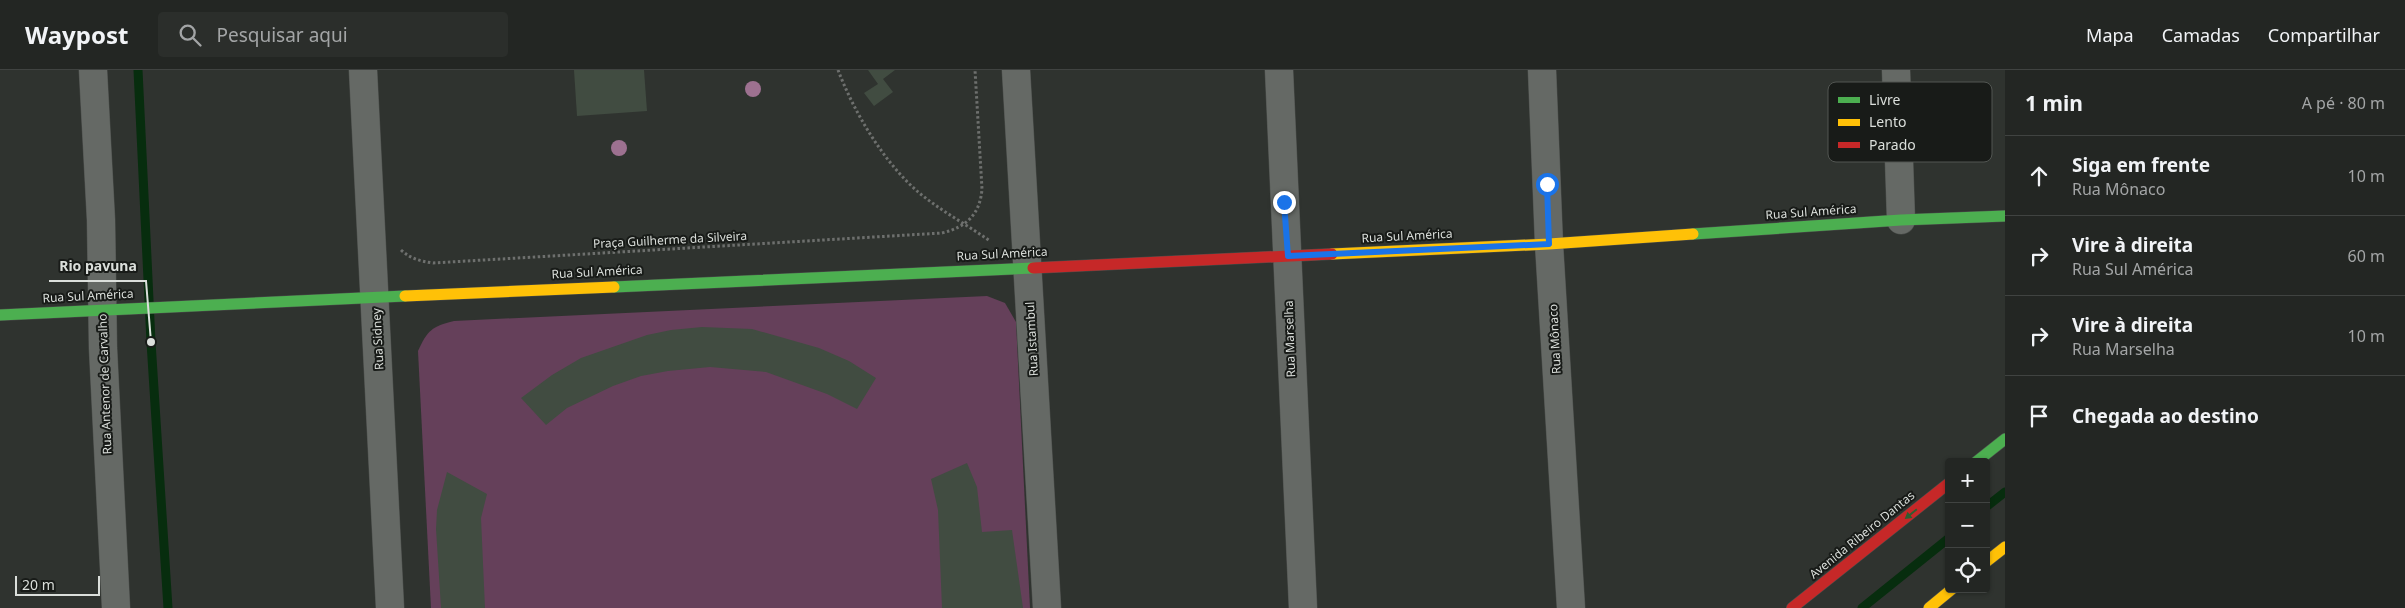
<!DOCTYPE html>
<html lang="pt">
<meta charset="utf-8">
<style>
:root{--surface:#232623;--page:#2b2e2b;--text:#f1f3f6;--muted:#a3a5a6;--line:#404341}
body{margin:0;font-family:"Noto Sans",sans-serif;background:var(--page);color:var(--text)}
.controls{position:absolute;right:15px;bottom:15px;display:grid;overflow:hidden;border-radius:5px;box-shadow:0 1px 4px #0004}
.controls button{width:45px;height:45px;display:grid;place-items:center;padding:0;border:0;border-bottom:1px solid var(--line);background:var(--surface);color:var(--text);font:25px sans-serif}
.scale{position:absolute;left:15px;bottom:12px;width:85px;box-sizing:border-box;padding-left:5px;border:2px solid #dbdfdb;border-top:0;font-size:14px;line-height:18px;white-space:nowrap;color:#dbdfdb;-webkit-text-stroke:4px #181b18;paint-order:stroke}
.stop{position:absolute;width:15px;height:15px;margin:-11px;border:4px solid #1a73e8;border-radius:50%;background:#fff}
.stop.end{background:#1a73e8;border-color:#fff;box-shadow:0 1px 5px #0008}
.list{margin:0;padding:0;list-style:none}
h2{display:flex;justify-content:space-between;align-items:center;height:65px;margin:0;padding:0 20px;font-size:21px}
h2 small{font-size:16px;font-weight:400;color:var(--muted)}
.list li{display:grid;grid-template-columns:32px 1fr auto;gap:15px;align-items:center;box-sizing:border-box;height:80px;padding:0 20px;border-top:1px solid var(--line)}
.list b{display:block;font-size:19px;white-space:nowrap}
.list p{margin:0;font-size:16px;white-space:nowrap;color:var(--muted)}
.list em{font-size:16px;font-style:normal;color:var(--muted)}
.icon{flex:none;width:28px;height:28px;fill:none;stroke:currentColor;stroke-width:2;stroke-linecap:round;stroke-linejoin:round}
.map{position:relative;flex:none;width:2005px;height:538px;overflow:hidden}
header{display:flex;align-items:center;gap:30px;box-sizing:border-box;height:70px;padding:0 25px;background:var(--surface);border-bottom:1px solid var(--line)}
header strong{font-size:24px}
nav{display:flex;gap:28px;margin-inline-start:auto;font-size:18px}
.search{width:350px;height:45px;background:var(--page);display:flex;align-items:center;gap:12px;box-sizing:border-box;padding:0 18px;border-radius:5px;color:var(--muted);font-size:19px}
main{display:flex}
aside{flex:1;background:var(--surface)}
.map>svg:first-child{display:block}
</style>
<header>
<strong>Waypost</strong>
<div class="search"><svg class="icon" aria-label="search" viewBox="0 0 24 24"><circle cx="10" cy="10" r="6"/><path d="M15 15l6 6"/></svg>Pesquisar aqui</div>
<nav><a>Mapa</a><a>Camadas</a><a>Compartilhar</a></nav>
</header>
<main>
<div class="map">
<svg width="2005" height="538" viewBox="0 0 2005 538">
<rect width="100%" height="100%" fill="#2f332f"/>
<!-- green -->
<path fill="#65405a" d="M987 226 1005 233 1016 252 1030 538H431L418 281C427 261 432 256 454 251Z"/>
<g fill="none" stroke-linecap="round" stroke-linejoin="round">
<!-- stream -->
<g stroke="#072d0e" stroke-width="9">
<path d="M138 0 151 272 168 538"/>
<path d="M1986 437 2005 422"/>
<path d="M1862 538 1949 468"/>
</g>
</g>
<!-- building -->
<g fill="#414c41">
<path d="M574 0H644L647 41 577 46Z"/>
<path d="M868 0H895L883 9 893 22 874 36 864 23 878 14Z"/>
<path d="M702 257 752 259 819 278 849 291 876 308 857 339 827 324 766 302 710 297 668 301 641 306 613 316 567 338 546 355 521 328 552 305 581 288 647 265 671 260Z"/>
<path d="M967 393 977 417 982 462 1012 460 1023 538H942L938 440 931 409Z"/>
<path d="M447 402 487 424 481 448 485 538H441L436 459 437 440Z"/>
</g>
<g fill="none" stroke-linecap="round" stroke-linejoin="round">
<defs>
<g id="street">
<path d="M93 0 101 150 103 278 116 538"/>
<path d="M363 0 390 538"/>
<path d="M1016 0 1047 538"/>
<path d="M1279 0 1303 538"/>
<path d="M1542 0 1549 174 1571 538"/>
<path d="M1896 0 1901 150"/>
</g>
<g id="fast">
<path d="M1693 164 1901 150 2005 146"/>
<path d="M614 217 1033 198"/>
<path d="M0 245 405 226"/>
<path d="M1976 392 2005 369"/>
</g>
<g id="slow">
<path d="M1332 184 1549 174 1693 164"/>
<path d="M405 226 614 217"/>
<path d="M1986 492 2005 477"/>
<path d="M1929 538 1952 519"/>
</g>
<g id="jam">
<path d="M1033 198 1332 184"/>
<path d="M1792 538 1949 413"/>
</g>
</defs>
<!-- street casing -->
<use href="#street" stroke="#4b4e4b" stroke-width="29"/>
<!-- fast casing -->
<use href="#fast" stroke="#4b4e4b" stroke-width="12"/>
<!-- slow casing -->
<use href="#slow" stroke="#4b4e4b" stroke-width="12"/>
<!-- jam casing -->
<use href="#jam" stroke="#4b4e4b" stroke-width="12"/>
<!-- path -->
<g stroke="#6e706e" stroke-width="3" stroke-dasharray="2.5 2.5" stroke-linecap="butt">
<path d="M838 0C854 42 883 91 917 121 939 140 966 154 990 171"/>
<path d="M401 180C411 189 420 191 433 193L942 163C967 157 980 144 982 119L975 0"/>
</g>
<!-- street -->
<use href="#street" stroke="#656965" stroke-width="28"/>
<!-- fast -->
<use href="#fast" stroke="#4caf50" stroke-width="11"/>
<!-- slow -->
<use href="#slow" stroke="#ffc107" stroke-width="11"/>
<!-- jam -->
<use href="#jam" stroke="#c62828" stroke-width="11"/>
</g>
<!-- trees -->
<g fill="#9d7190">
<circle cx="753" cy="19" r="8"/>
<circle cx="619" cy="78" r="8"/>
</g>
<!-- one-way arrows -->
<defs><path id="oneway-solid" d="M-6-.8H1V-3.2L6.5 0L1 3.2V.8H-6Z" transform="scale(1.25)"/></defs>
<use fill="#2f5e31" href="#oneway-solid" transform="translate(1911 444) rotate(141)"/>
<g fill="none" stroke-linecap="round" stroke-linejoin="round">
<!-- route -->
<path stroke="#1a73e8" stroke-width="6" d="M1284 132 1288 186 1549 174 1547 114"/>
</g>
<g text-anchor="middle" stroke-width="4" stroke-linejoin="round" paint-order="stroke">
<!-- street labels -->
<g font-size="12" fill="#dbdfdb" stroke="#181b18">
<text transform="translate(1811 142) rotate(-4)" y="4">Rua Sul América</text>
<text transform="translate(1407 166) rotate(-3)" y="4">Rua Sul América</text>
<text transform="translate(670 170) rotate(-3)" y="4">Praça Guilherme da Silveira</text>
<text transform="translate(1002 184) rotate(-3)" y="4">Rua Sul América</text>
<text transform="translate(597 202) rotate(-3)" y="4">Rua Sul América</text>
<text transform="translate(88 226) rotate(-3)" y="4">Rua Sul América</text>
<text transform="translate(378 269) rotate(-93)" y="4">Rua Sidney</text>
<text transform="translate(1032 269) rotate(-93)" y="4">Rua Istambul</text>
<text transform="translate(1290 269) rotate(-92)" y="4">Rua Marselha</text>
<text transform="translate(1555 269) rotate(-93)" y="4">Rua Mônaco</text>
<text transform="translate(105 314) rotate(-92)" y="4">Rua Antenor de Carvalho</text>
<text transform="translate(1862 465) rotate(-39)" y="4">Avenida Ribeiro Dantas</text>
</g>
</g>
<!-- legend -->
<rect x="1828" y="12" width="164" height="80" rx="8" fill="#181b18" stroke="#525652" stroke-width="1"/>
<rect x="1838" y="27" width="22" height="6" fill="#4caf50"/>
<rect x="1838" y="49" width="22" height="7" fill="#ffc107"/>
<rect x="1838" y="72" width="22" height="6" fill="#c62828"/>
<g font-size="14" fill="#dbdfdb">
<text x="1869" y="35">Livre</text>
<text x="1869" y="57">Lento</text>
<text x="1869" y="80">Parado</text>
</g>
<!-- callouts -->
<path fill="none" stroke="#dbdfdb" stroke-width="2" d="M151 272L146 211H49"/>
<circle fill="#dbdfdb" stroke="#181b18" stroke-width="2" cx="151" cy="272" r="5"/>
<g font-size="14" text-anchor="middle" font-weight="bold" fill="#dbdfdb" stroke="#181b18" stroke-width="4" stroke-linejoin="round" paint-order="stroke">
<text x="98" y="201">Rio pavuna</text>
</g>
</svg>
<div class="controls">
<button>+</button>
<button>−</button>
<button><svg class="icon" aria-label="locate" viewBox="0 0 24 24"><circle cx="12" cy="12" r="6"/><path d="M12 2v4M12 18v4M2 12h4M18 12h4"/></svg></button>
</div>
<div class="scale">20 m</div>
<div class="stop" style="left:1547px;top:114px"></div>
<div class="stop end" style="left:1284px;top:132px"></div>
</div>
<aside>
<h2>1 min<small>A pé · 80 m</small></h2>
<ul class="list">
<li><svg class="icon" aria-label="ahead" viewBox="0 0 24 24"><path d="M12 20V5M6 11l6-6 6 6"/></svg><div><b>Siga em frente</b><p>Rua Mônaco</p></div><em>10 m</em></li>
<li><svg class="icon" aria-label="right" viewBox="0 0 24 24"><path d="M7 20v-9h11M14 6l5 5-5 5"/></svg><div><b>Vire à direita</b><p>Rua Sul América</p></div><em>60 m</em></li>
<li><svg class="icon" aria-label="right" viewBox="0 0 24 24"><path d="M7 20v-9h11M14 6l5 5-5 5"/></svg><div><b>Vire à direita</b><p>Rua Marselha</p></div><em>10 m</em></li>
<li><svg class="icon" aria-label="arrive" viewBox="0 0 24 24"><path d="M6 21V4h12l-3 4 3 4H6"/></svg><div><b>Chegada ao destino</b></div></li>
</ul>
</aside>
</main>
